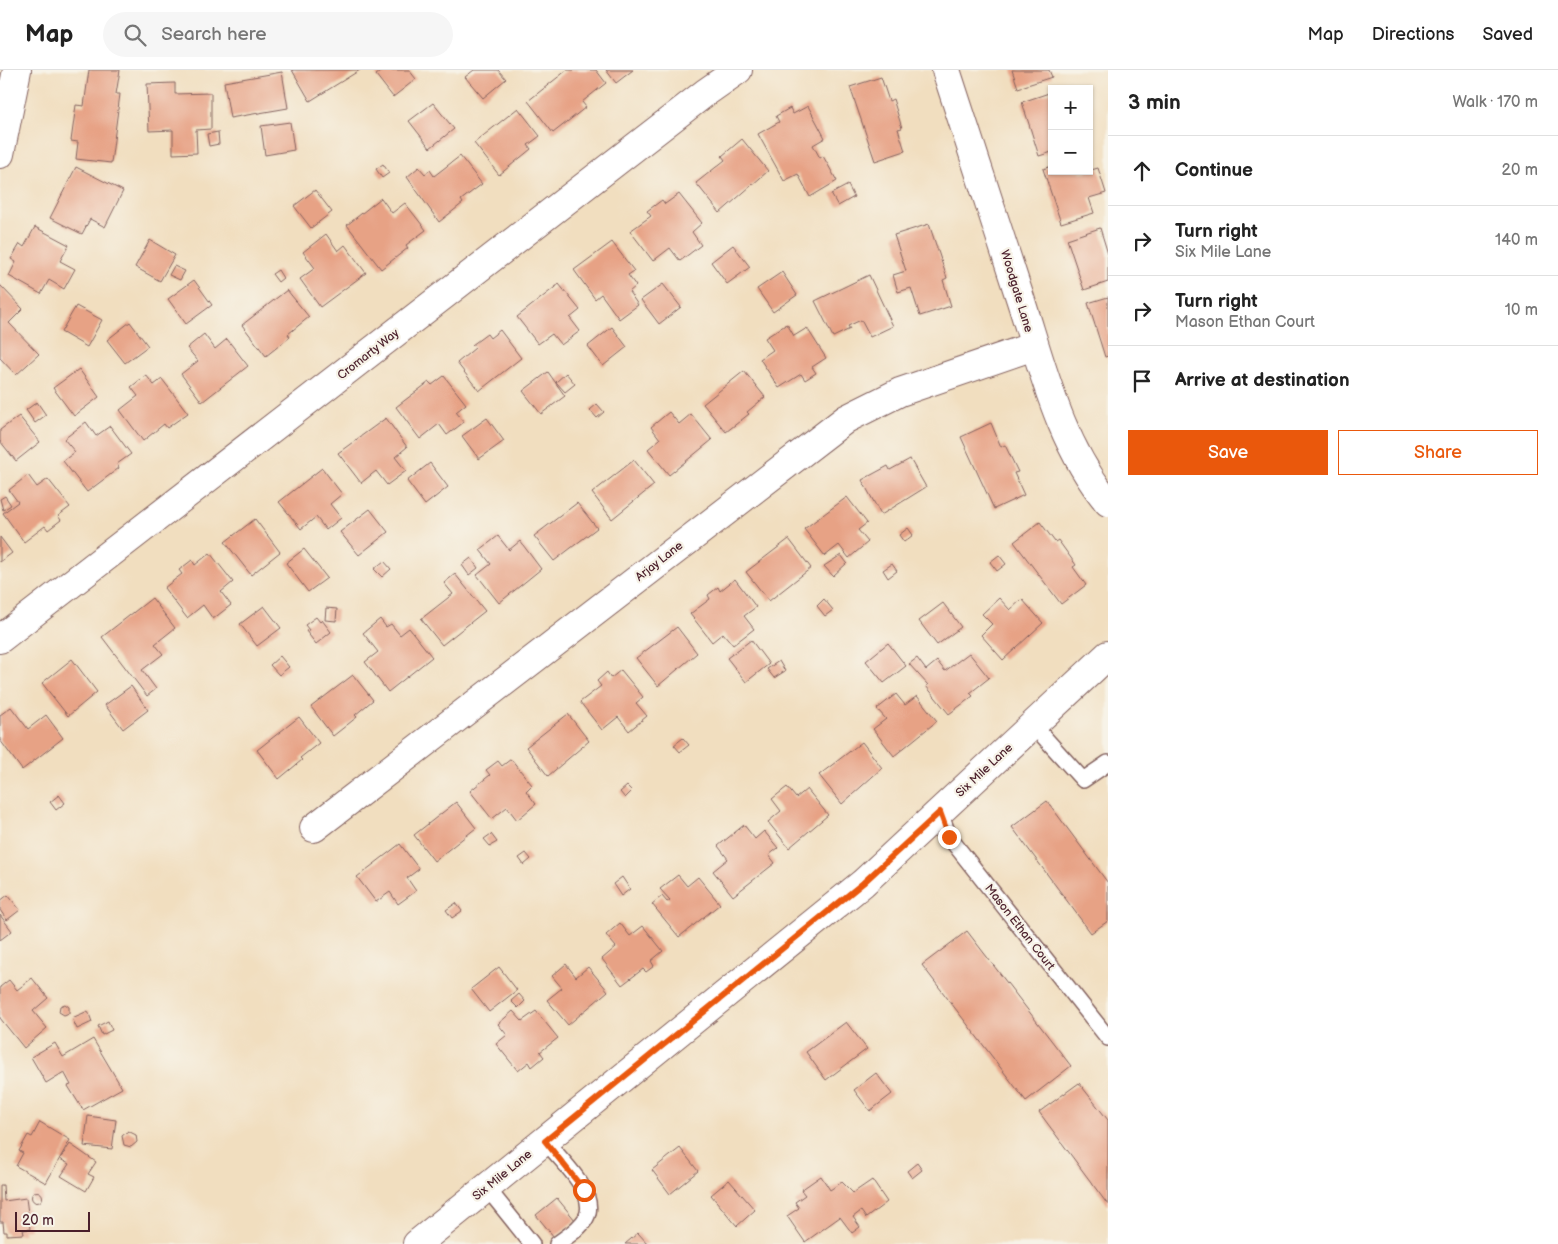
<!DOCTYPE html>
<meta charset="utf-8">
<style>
:root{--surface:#fff;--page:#f6f6f6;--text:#222;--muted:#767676;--line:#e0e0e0;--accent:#ea580c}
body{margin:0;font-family:"Balsamiq Sans",sans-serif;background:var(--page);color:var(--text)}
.controls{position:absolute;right:15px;top:15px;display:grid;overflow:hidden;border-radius:0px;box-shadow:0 1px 4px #0004}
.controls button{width:45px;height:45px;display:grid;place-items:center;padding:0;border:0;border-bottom:1px solid var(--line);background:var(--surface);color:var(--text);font:25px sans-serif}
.scale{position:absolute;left:15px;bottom:12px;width:75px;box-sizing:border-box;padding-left:5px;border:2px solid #4a1f2b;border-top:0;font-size:14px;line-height:18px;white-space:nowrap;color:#4a1f2b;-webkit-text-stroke:4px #f7f3e8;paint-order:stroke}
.stop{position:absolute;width:15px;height:15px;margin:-11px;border:4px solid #ea580c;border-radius:50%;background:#fff}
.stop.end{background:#ea580c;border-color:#fff;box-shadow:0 1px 5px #0008}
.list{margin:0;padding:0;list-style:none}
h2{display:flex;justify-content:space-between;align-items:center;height:65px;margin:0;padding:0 20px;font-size:21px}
h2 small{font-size:16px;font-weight:400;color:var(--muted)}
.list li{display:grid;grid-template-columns:32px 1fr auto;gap:15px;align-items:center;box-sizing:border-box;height:70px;padding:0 20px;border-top:1px solid var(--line)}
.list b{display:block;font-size:19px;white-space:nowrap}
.list p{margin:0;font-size:16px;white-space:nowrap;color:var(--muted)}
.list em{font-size:16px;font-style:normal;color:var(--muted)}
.actions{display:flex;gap:10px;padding:15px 20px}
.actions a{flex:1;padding:11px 0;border:1px solid var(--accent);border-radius:0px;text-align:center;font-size:18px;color:var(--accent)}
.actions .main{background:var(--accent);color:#fff}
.icon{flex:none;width:28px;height:28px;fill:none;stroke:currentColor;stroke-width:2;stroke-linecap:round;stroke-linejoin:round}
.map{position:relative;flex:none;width:1108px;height:1174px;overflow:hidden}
header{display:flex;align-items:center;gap:30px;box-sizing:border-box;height:70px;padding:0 25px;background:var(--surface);border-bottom:1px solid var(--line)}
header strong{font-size:24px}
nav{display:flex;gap:28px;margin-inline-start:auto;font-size:18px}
.search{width:350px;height:45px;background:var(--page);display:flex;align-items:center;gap:12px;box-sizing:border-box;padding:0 18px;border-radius:28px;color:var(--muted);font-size:19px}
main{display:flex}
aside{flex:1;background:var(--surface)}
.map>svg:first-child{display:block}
</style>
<header>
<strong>Map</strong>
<div class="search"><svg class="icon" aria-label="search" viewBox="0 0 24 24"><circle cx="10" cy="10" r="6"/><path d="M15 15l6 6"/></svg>Search here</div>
<nav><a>Map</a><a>Directions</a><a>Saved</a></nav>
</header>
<main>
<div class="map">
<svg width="1108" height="1174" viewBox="0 0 1108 1174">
<rect width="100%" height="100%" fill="#f7f3e8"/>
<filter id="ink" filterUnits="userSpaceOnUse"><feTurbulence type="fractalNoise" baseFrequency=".02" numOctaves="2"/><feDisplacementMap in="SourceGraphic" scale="10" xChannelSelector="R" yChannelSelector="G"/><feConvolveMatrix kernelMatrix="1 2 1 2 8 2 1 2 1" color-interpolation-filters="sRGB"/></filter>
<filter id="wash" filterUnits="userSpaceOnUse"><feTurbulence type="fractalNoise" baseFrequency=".0096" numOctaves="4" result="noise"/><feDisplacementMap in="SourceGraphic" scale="20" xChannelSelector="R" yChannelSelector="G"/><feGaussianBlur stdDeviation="1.12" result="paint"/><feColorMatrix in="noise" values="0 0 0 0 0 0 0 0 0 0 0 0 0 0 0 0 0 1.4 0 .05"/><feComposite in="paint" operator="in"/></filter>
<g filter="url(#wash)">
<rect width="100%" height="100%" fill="#f1debf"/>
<g id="blocks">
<!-- building -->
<g fill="#e7a285">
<path d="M89 0H120L116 24H120L111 93 76 89 78 72 71 71 76 35 84 36Z"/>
<path d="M292 0H360L310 31Z"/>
<path d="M383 0H409L416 9 393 27 376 5Z"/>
<path d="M474 0H498L506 9 483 28 465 7Z"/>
<path d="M567 0H596L606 13 582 32 586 37 553 63 528 31Z"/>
<path d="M606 0H633L616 13Z"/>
<path d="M1012 0H1049L1052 7 1018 18Z"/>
<path d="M282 2 288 38 230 48 224 12Z"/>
<path d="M881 7 889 31 893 29 902 58 898 59 905 81 875 91 850 17Z"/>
<path d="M175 13V24L211 23V59L196 60 197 83 173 84V60L149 61 147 14Z"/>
<path d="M1052 22V82L1039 86 1022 32Z"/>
<path d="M433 33 454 59 430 78 409 51Z"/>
<path d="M808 36 825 68 813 75 820 88 823 86 837 111 810 127 798 104 784 111 758 64 779 52 776 46 790 38 793 44Z"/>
<path d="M518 38 540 66 528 75 531 79 499 105 474 73Z"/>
<path d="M290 52 294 80 265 85 261 56Z"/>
<path d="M218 62 219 74 209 76 207 64Z"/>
<path d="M742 69 768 101 720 143 696 113 725 90 722 86Z"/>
<path d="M460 86 482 114 461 130 463 133 439 152 407 107 419 97 425 104 430 100 434 106Z"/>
<path d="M383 94 389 103 382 108 376 99Z"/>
<path d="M1052 96V101H1080L1081 103 1098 98 1106 123 1089 128 1094 143 1061 153 1043 99Z"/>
<path d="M76 97 123 121 105 157 90 149 82 164 50 148Z"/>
<path d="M848 115 854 127 838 136 831 124Z"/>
<path d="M315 120 332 142 311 158 294 136Z"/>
<path d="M679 124 702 153 692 162 701 175 680 191 670 178 653 191 630 161 651 146 647 141 662 130 665 134Z"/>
<path d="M381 128 392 143 405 133 426 160 406 175 408 178 381 199 347 155Z"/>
<path d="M929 154 947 208 943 210 951 236 920 246 911 218 898 222 893 205 906 201 894 165Z"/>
<path d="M35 157 69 175 60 191 75 199 64 219 49 210 41 224 9 206 16 192 11 189 20 174 24 177Z"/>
<path d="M1100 158 1108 184V212L1084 220 1067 169Z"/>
<path d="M326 164 338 181 345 175 366 203 320 237 300 209 315 198 303 182Z"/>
<path d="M150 170 175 185 160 211 135 197Z"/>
<path d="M612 172 634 201 628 205 636 216 629 222 638 235 619 249 601 224 595 229 574 200Z"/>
<path d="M733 175 750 197 727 214 711 192Z"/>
<path d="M174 196 185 201 180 210 169 205Z"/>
<path d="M278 200 283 208 278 212 272 204Z"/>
<path d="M782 202 797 225 773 242 757 219Z"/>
<path d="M869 205 893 256 870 267 861 250 848 256 850 259 833 267 815 231Z"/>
<path d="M194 210 212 235 186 254 168 229Z"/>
<path d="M559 214 580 240 570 248 580 261 561 275 552 264 538 274 517 247Z"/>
<path d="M663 214 681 237 659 254 641 230Z"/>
<path d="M0 215 23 239 9 253 39 284 16 305 0 288Z"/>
<path d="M287 220 309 247 288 264 290 267 266 286 242 255Z"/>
<path d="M1108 227V286L1105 287 1088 233Z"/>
<path d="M76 236 102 250 87 277 61 262Z"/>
<path d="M130 252 148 276 125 293 107 270Z"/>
<path d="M787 254 794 266 807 258 826 288 812 297 816 303 805 310 801 304 779 318 760 289 773 280 765 268Z"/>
<path d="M612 257 627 277 603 296 588 276Z"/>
<path d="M500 260 521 288 479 321 457 293 475 278 472 275 487 264 490 268Z"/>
<path d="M204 264 215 279 227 269 248 296 202 332 181 304 198 291 187 278Z"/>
<path d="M79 299 99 327 74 346 53 318Z"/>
<path d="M744 301 765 327 747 342 749 344 726 362 703 334Z"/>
<path d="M548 302 565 326 541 344 523 321Z"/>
<path d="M566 303 575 314 565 322 556 312Z"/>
<path d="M146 305 154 315 162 309 188 343 167 358 164 354 143 371 120 340 138 326 131 317Z"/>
<path d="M444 306 466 334 456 342 464 352 447 365 439 354 420 369 396 337 429 312 432 315Z"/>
<path d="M37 332 46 345 35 353 26 340Z"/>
<path d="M597 334 604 342 597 348 590 340Z"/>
<path d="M669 342 679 354 691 344 712 370 669 405 648 379 660 369 651 357Z"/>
<path d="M19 346 40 372 16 391 0 371V360Z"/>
<path d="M386 348 407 377 395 387 406 401 387 415 376 401 361 413 338 383Z"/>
<path d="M487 348 504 371 479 389 462 366Z"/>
<path d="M86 352 96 366 110 356 131 384 117 394 119 398 87 422 63 391 75 382 64 369Z"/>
<path d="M991 353 1001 377 1005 375 1018 402 1014 403 1024 425 994 439 961 367Z"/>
<path d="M910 389 926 417 881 445 862 410 888 396 890 400Z"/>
<path d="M634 390 654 415 612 449 592 423Z"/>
<path d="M430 393 448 417 425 435 407 411Z"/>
<path d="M322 398 342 424 330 434 341 448 326 460 316 447 301 459 279 432Z"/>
<path d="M28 405 37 417 48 409 70 437 58 446 61 450 48 460 45 456 24 472 3 443 18 432 9 420Z"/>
<path d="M5 426 11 435 3 440 0 429Z"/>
<path d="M847 427 867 453 858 460 868 472 849 488 839 475 825 486 804 459Z"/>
<path d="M577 433 597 458 554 491 534 466Z"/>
<path d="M370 439 388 462 359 485 340 462Z"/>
<path d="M255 449 280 482 251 505 225 472Z"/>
<path d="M1040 452 1055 472 1058 470 1076 495 1073 497 1086 515 1061 534 1014 472Z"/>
<path d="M908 458 913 465 904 472 899 465Z"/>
<path d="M498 466 509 480 520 471 541 499 499 533 477 505 491 494 480 480Z"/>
<path d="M0 467 12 483 0 492Z"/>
<path d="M789 469 811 498 769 531 746 502Z"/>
<path d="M304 479 327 508 308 522 286 493Z"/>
<path d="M210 483 233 512 221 522 231 535 213 549 203 535 187 548 164 518 182 504 179 500 192 490 195 495Z"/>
<path d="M841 485 847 493 833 506 824 496Z"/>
<path d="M999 485 1006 494 997 501 990 492Z"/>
<path d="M471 488 478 498 469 505 462 495Z"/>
<path d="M384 491 391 499 382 507 374 499Z"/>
<path d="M892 494 897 501 888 508 883 500Z"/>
<path d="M455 504 485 541 442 575 421 549 453 524 444 513Z"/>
<path d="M735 509 756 537 744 546 754 559 733 575 723 563 712 572 690 544 710 529 708 525 718 517 720 521Z"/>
<path d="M152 528 175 558 155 574 163 584 142 600 156 619 147 626 102 567Z"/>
<path d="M999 528 1010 540 1022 529 1043 553 1003 590 981 565 992 554 982 544Z"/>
<path d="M824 529 833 540 825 546 817 536Z"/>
<path d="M943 533 961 557 937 575 919 551Z"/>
<path d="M264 536 281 558 257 576 240 554Z"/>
<path d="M326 538 337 539 336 551 325 550Z"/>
<path d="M316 547 320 552 322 550 331 562 316 574 306 561 309 560 305 555Z"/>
<path d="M380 549 386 557 391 554 400 565 409 558 432 587 388 622 365 592 378 582 363 563Z"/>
<path d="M677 557 697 583 658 616 636 588Z"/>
<path d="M751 570 769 594 746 612 727 588Z"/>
<path d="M888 573 906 596 884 613 866 591Z"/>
<path d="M969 583 989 608 970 623 973 626 949 644 926 616 928 615 909 594 917 588 926 600 937 591 945 601Z"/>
<path d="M280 586 289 597 279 605 270 595Z"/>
<path d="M72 589 97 622 68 646 42 613Z"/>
<path d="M779 591 785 601 774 608 767 599Z"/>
<path d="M621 600 643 627 636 633 647 646 629 661 618 647 602 660 580 632 601 616 597 611 607 602 611 608Z"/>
<path d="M353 605 373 630 355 645 357 647 333 666 311 637Z"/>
<path d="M131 616 148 640 123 659 105 635Z"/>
<path d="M896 624 905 635 917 626 937 651 894 686 873 659 886 649 877 639Z"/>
<path d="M11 637 28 659 46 645 63 668 22 700 0 670V645Z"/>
<path d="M568 644 589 671 548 706 526 677Z"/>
<path d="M299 647 319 673 300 688 302 690 279 709 257 680Z"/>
<path d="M683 668 689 675 680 682 674 675Z"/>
<path d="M862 672 882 698 842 734 819 705Z"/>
<path d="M511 689 532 715 526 721 536 734 517 750 507 737 492 749 470 721 490 705 486 700 498 691 502 696Z"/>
<path d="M627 716 632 721 625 728 620 722Z"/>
<path d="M787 717 796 728 807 719 828 745 789 778 768 752 781 741 772 729Z"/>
<path d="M59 725 65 733 56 740 50 732Z"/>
<path d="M1047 731 1108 813V851L1091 863 1012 757Z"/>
<path d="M456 732 476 758 434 791 414 765Z"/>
<path d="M744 755 755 769 764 761 778 778 769 785 775 793 733 826 713 801 728 789 718 776Z"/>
<path d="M491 764 497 772 490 776 484 769Z"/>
<path d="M400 774 419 799 407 808 416 821 398 834 390 822 376 832 357 807Z"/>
<path d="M526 783 531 789 524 795 519 788Z"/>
<path d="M678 805 687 816 698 807 720 834 679 867 652 834 662 826 667 832 670 830 660 819Z"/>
<path d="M622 807 630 819 621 826 613 814Z"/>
<path d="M8 825 20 840 7 850 0 840V831Z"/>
<path d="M456 833 462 841 452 848 446 840Z"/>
<path d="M0 845 12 861 0 870Z"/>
<path d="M620 853 630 866 643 856 663 881 651 891 654 896 646 902 643 899 622 915 602 889 616 877 606 865Z"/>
<path d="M967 861 1071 996 1026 1031 922 895Z"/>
<path d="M566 894 576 907 588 897 608 921 568 955 547 930 562 918 552 906Z"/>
<path d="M499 897 517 920 489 942 471 919Z"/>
<path d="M32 908 48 928 33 941 47 958 24 978 0 948V917L9 910 17 920Z"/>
<path d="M519 924 525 931 518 938 511 931Z"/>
<path d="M65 934 69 937V943L64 945 59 942 60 936Z"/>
<path d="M88 941 92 952 77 959 72 948Z"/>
<path d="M513 941 522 951 536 941 558 968 540 982 544 987 532 997 529 992 518 1001 496 974 507 965 498 954Z"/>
<path d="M108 951 112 960 102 965 98 956Z"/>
<path d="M846 952 867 979 826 1010 806 982Z"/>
<path d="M93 969 122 1018 83 1040 68 1016 71 1015 64 1002 46 1013 31 987 55 973 63 987Z"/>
<path d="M876 1003 892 1024 870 1041 854 1020Z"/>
<path d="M1079 1013 1108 1050V1135L1039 1042Z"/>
<path d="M88 1046 116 1050 112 1079 84 1076Z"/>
<path d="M40 1052 70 1070 46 1113 16 1096 23 1083 19 1081 28 1065 32 1067Z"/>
<path d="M128 1061 136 1065 137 1072 131 1077 124 1075 122 1066Z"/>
<path d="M70 1074 96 1092 88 1104 94 1107 86 1121 61 1106 69 1094 60 1089Z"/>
<path d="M680 1078 698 1101 670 1124 652 1100Z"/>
<path d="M917 1093 922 1100 912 1108 907 1101Z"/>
<path d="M821 1106 830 1120 842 1112 853 1123 872 1110 887 1132 866 1148 861 1141 853 1147 860 1157 852 1163 840 1147 805 1172 787 1146 799 1138 795 1132 805 1125 801 1120Z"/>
<path d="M729 1110 755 1140 737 1156 711 1125Z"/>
<path d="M0 1115H3L4 1131 26 1128 30 1159 23 1160 24 1164 7 1165V1162H4L3 1152H0Z"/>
<circle cx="37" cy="1127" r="5.5"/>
<path d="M557 1128 575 1150 554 1167 536 1145Z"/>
<path d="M638 1163 648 1174H625Z"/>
</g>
</g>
</g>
<g filter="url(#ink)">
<use href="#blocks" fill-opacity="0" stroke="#84625f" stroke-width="1"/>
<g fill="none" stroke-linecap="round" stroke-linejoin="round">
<defs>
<g id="service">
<path d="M1033 655 1083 710 1108 693"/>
<path d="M940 742 949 767 1108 968"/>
<path d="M545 1071C560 1089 599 1124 586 1148 580 1159 566 1167 557 1174"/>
<path d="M487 1118 532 1174"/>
</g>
<g id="minor">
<path d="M946 0C971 77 996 154 1021 231 1043 300 1061 376 1108 432"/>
<path d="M0 84 17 0"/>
<path d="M0 569 705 23 738 0"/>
<path d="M314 758 846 349 900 322 1034 276"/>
</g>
<path id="tertiary" d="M417 1174 863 813 1108 585"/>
</defs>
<!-- service casing -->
<use href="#service" stroke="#84625f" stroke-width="18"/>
<!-- minor casing -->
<use href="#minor" stroke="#84625f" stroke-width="30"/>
<!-- tertiary casing -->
<use href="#tertiary" stroke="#84625f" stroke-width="30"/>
<!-- service -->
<use href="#service" stroke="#fff" stroke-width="15"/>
<!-- minor -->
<use href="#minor" stroke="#fff" stroke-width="28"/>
<!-- tertiary -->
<use href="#tertiary" stroke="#fff" stroke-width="28"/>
</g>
</g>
<g fill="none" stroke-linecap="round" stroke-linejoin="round" filter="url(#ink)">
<!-- route -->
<path stroke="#ea580c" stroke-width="6" d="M584 1120 545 1071 863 813 940 742 949 767"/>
</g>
<g text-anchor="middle" stroke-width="4.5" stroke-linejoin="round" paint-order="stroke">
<!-- street labels -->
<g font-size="12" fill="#4a1f2b" stroke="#f7f3e8">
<text transform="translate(1017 221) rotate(73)" y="4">Woodgate Lane</text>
<text transform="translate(368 284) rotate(-38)" y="4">Cromarty Way</text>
<text transform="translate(659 491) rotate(-38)" y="4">Arjay Lane</text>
<text transform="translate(984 700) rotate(-43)" y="4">Six Mile Lane</text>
<text transform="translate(1020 857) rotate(52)" y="4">Mason Ethan Court</text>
<text transform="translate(502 1105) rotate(-39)" y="4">Six Mile Lane</text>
</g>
</g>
</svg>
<div class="controls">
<button>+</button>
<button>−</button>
</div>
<div class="scale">20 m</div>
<div class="stop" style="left:584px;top:1120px"></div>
<div class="stop end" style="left:949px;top:767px"></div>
</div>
<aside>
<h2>3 min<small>Walk · 170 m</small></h2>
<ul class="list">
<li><svg class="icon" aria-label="ahead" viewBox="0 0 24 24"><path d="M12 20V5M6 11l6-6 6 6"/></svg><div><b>Continue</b></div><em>20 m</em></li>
<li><svg class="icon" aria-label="right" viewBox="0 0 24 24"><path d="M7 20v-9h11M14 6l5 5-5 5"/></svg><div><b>Turn right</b><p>Six Mile Lane</p></div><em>140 m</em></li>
<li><svg class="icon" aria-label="right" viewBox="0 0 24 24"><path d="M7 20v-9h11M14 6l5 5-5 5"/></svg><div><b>Turn right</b><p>Mason Ethan Court</p></div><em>10 m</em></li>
<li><svg class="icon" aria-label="arrive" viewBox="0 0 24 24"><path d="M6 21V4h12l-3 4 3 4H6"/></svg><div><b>Arrive at destination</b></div></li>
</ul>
<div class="actions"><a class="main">Save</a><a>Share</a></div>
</aside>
</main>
